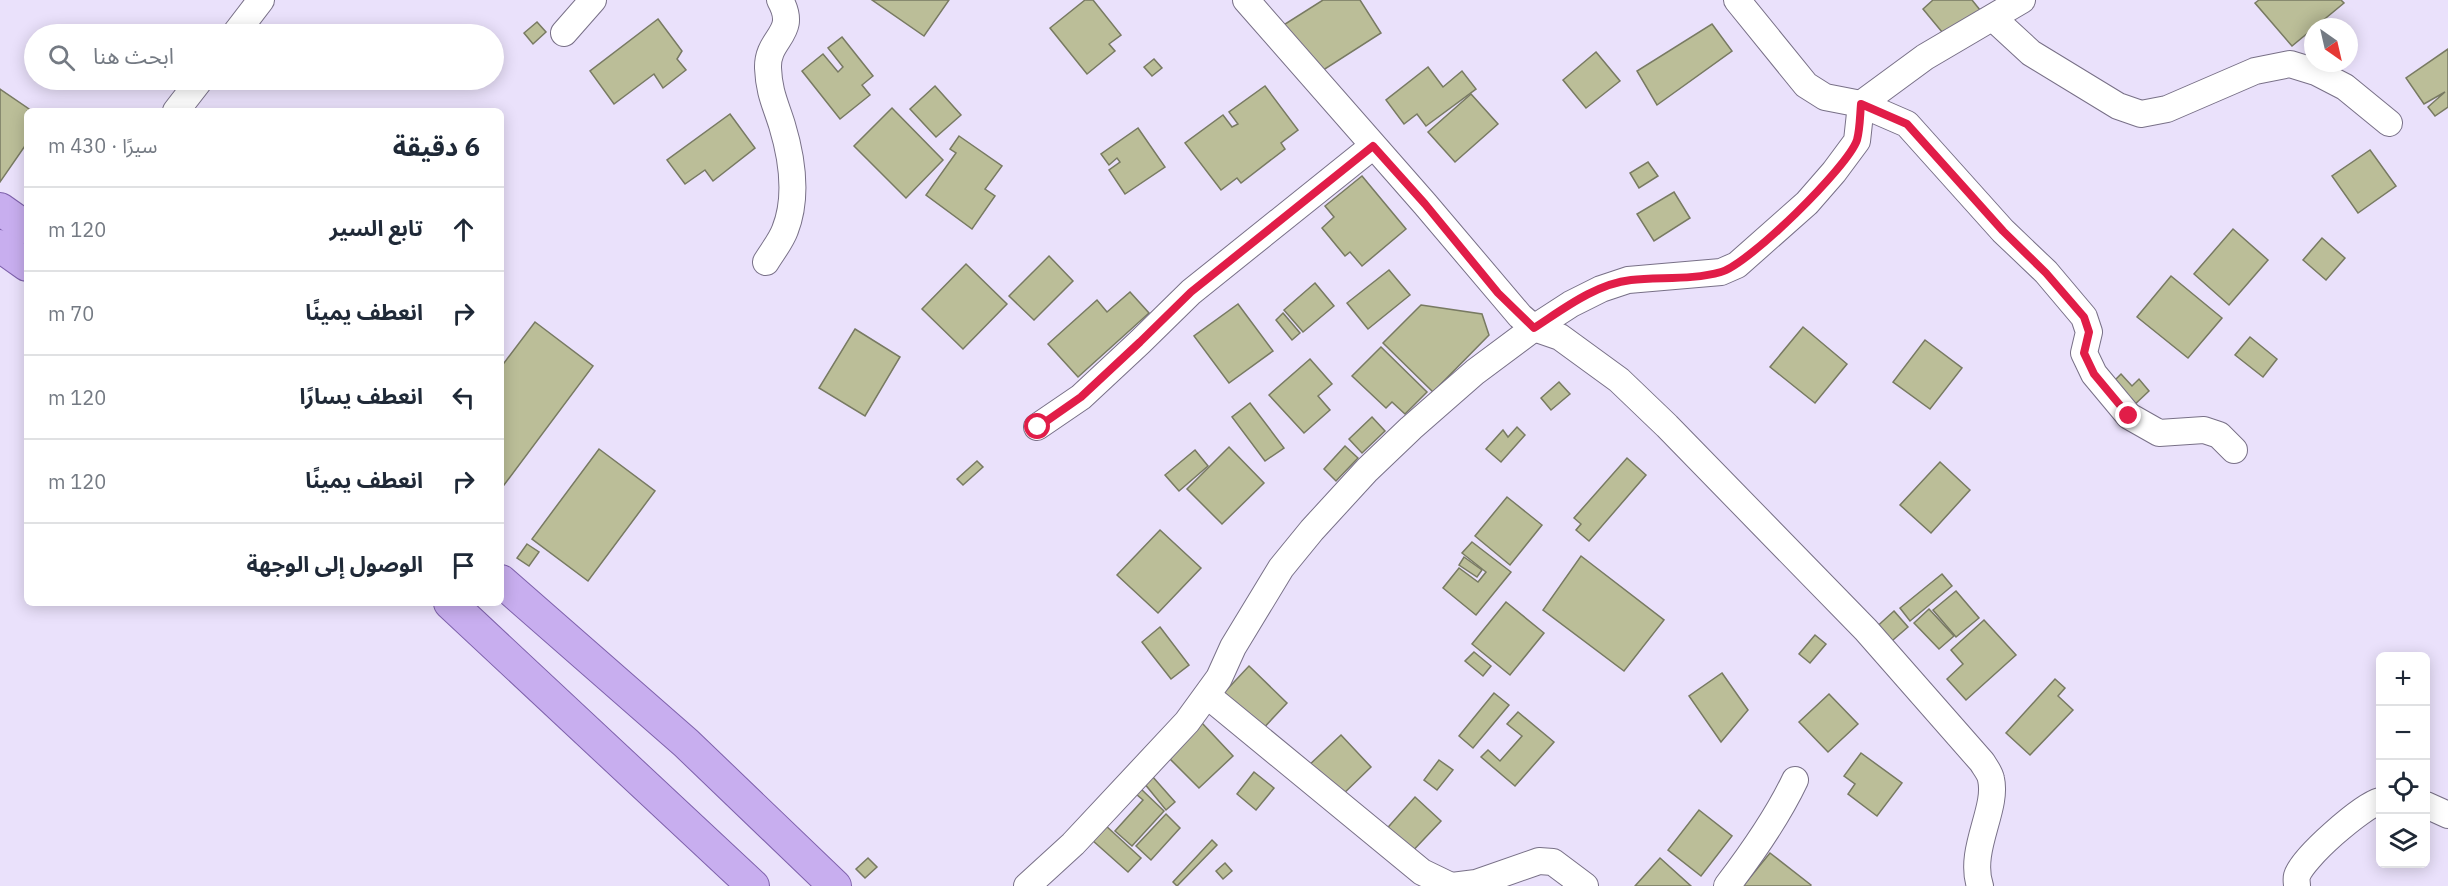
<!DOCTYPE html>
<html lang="ar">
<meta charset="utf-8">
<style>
:root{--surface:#fff;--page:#f6f6f7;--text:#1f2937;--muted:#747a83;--line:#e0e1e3}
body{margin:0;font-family:"IBM Plex Sans","Noto Sans Arabic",sans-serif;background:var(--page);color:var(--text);direction:rtl}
.controls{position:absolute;right:18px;bottom:18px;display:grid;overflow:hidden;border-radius:9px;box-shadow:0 3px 15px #0003}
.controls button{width:54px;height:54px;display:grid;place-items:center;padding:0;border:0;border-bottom:2px solid var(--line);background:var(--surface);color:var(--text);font:30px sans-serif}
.compass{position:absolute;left:2304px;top:18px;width:54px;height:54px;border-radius:50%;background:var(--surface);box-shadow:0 3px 15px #0003;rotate:146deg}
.stop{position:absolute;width:18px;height:18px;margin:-14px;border:4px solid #e11d48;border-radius:50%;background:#fff}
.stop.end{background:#e11d48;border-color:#fff;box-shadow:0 2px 6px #0008}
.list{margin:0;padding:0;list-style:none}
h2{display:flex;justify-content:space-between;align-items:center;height:78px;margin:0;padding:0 24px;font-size:26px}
h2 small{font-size:20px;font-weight:400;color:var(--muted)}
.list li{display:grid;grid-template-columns:39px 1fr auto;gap:18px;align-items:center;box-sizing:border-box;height:84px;padding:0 24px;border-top:2px solid var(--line)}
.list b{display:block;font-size:22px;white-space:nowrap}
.list em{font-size:20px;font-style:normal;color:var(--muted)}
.icon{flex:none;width:33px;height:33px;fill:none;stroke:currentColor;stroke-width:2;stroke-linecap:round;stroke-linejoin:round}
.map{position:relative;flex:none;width:2448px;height:886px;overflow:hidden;direction:ltr}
.search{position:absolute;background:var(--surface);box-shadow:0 3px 15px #0003;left:24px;top:24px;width:480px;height:66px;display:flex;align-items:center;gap:15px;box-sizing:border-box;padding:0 21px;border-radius:33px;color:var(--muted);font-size:22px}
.panel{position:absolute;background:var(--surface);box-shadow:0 3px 15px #0003;left:24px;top:108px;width:480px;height:498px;border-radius:9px;direction:rtl}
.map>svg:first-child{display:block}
</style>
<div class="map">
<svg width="2448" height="886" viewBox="0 0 2448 886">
<rect width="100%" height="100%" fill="#eae1fb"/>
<!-- building -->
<g fill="#bbbe98" stroke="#787a62" stroke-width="1.5">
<path d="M872 0H949L924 36Z"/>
<path d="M1085 0H1093L1121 35 1109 44 1115 51 1087 74 1050 28Z"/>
<path d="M1323 0H1360L1381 33 1314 76 1282 26Z"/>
<path d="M1933 0H1972L1980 10 1947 38 1923 9Z"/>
<path d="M2259 0H2341L2344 3 2292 46 2255 3Z"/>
<path d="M658 19 682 51 677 59 686 70 663 88 654 74 614 104 590 71Z"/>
<path d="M537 22 546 32 533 44 524 33Z"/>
<path d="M1712 24 1732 51 1657 105 1637 71Z"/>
<path d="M842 37 873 76 862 85 870 95 840 119 802 71 823 54 838 72 843 67 828 48Z"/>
<path d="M2448 49V107L2435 116 2428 107 2445 92 2424 104 2406 78Z"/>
<path d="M1596 52 1620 81 1586 108 1563 80Z"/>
<path d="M1154 59 1162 68 1152 76 1144 67Z"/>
<path d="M1428 67 1443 87 1462 71 1476 89 1426 126 1417 114 1404 124 1386 100Z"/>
<path d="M935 86 961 115 936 137 910 109Z"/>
<path d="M1265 86 1298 130 1281 143 1285 149 1241 183 1237 178 1221 190 1185 143 1223 115 1232 127 1238 124 1229 112Z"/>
<path d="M0 89 32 111H27V143L0 182Z"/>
<path d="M1471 94 1498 124 1455 162 1428 132Z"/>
<path d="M892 108 943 160 906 198 854 146Z"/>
<path d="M730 114 755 148 713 181 705 170 685 184 667 160Z"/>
<path d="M1138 128 1165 167 1125 194 1109 170 1120 162 1117 158 1109 165 1101 154Z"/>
<path d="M959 136 1002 166 985 189 995 196 972 229 926 195 956 153 950 149Z"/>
<path d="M2370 150 2396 186 2358 213 2332 176Z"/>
<path d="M1648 162 1658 176 1639 188 1630 173Z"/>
<path d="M1362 176 1406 229 1362 266 1350 252 1345 256 1322 228 1334 217 1325 206Z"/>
<path d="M1674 192 1690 218 1654 241 1637 214Z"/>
<path d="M2233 229 2268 260 2229 305 2194 274Z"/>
<path d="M2322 238 2345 258 2326 280 2303 260Z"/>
<path d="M1049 256 1073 281 1034 320 1009 296Z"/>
<path d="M966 264 1007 304 963 349 922 309Z"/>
<path d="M1389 270 1410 295 1368 329 1347 303Z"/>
<path d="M2171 276 2222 318 2188 358 2137 317Z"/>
<path d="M1315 283 1334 306 1303 332 1284 310Z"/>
<path d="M1130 292 1149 313 1078 377 1048 344 1097 300 1107 312Z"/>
<path d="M1238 304 1273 351 1229 383 1194 336Z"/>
<path d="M1421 305 1482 314 1489 335 1433 392 1383 343Z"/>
<path d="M1283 313 1300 333 1292 340 1276 320Z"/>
<path d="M535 322 593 366 501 489V367Z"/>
<path d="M1803 327 1847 364 1815 403 1770 367Z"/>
<path d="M855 329 900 357 865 416 819 388Z"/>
<path d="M2250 337 2277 359 2263 377 2235 355Z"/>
<path d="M1925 340 1962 368 1930 409 1893 382Z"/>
<path d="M1381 347 1427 392 1405 414 1392 402 1386 408 1352 376Z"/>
<path d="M1310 359 1332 384 1318 396 1330 410 1304 433 1269 395Z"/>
<path d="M2121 374 2132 386 2139 379 2149 391 2131 408 2110 385Z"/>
<path d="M1559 382 1570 394 1551 410 1541 398Z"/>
<path d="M1250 403 1284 448 1265 461 1232 417Z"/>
<path d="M1372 417 1385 431 1362 453 1349 439Z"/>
<path d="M1517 427 1525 435 1501 462 1486 449 1503 430 1508 437Z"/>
<path d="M1345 446 1358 458 1336 481 1324 469Z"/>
<path d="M1229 447 1264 483 1222 524 1187 489Z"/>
<path d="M599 449 655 491 588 581 532 539Z"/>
<path d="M1195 450 1208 466 1179 491 1165 475Z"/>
<path d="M1627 458 1646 475 1589 541 1576 530 1581 524 1574 518Z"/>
<path d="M977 461 983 467 963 485 957 479Z"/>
<path d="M1940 462 1970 490 1931 533 1900 505Z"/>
<path d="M1507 497 1542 525 1510 565 1475 536Z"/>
<path d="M1160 530 1201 568 1158 613 1117 575Z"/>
<path d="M1472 542 1511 572 1476 615 1443 588 1459 568 1478 582 1486 572 1462 553Z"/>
<path d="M527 544 539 552 529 566 517 558Z"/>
<path d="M1581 556 1664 620 1624 671 1543 610Z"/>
<path d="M1464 557 1482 570 1477 577 1459 565Z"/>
<path d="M1942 574 1952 586 1910 621 1900 608Z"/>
<path d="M1956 591 1979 618 1956 637 1933 610Z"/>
<path d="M1506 602 1544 633 1510 675 1472 644Z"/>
<path d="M1929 609 1954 636 1939 649 1914 623Z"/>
<path d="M1894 611 1908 627 1886 646 1872 631Z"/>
<path d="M1984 620 2016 655 1966 700 1947 679 1963 664 1951 650Z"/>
<path d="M1160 627 1189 665 1171 679 1142 642Z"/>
<path d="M1815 635 1826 644 1810 663 1799 654Z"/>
<path d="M1474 652 1491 666 1483 676 1465 661Z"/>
<path d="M1249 666 1287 703 1258 734 1220 697Z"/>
<path d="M1722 673 1748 710 1721 742 1689 696Z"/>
<path d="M2055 679 2065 688 2058 696 2073 710 2030 755 2006 733Z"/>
<path d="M1494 693 1509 705 1473 748 1459 736Z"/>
<path d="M1829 694 1858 724 1828 752 1799 722Z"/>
<path d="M1518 712 1554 742 1515 786 1481 757 1488 750 1500 761 1522 736 1507 724Z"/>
<path d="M1202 723 1233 756 1199 788 1168 757Z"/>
<path d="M1341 735 1371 767 1337 800 1306 768Z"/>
<path d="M1861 753 1902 783 1877 816 1848 794 1855 784 1844 776Z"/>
<path d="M1439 760 1453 770 1437 790 1424 780Z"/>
<path d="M1254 772 1274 788 1256 810 1237 794Z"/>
<path d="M1152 776 1175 802 1166 810 1144 783Z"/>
<path d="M1141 789 1164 811 1132 846 1115 831 1143 800 1136 794Z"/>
<path d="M1415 797 1441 821 1407 857 1382 834Z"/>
<path d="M1699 810 1732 836 1701 876 1668 850Z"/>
<path d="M1166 814 1180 828 1151 860 1136 846Z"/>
<path d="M1105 825 1141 858 1128 872 1092 840Z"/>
<path d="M1212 840 1217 845 1177 886 1173 882Z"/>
<path d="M1770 853 1811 885 1810 886H1743Z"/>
<path d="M868 858 877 867 865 878 856 869Z"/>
<path d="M1660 858 1691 886H1635Z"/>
<path d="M1225 863 1232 871 1223 879 1216 871Z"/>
</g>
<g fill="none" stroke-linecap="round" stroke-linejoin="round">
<defs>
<g id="minor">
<path d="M1246 0 1425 204 1520 316 1534 328 1560 337 1619 380 1667 426 1866 630 1982 762C1985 767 1990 773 1991 779 1998 809 1968 850 1980 886"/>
<path d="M1737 0 1806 85 1825 97 1861 104 1907 124 2003 231 2046 272 2084 317 2089 332 2084 353 2094 374 2129 416 2159 433 2204 430 2219 435 2234 450"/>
<path d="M1993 18 2031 53 2118 106 2141 114 2167 109 2255 71 2290 64 2316 72 2345 87 2389 123"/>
<path d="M564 33 593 0"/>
<path d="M235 34 261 0"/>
<path d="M176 111 200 80"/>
<path d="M766 262C772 252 781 241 785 230 798 197 792 158 782 125 775 103 769 92 768 68 767 37 799 34 780 0"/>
<path d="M1037 427 1081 397 1140 342 1191 292 1373 146"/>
<path d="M1208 696 1422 872 1451 886"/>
<path d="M2426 805 2448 815"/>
<path d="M1027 886 1073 844 1187 722 1219 678 1233 647 1281 568 1312 530 1367 470 1411 428 1475 372 1534 328 1571 304 1601 289 1628 280 1721 272 1737 265 1807 203 1834 172 1857 141 1861 104 1925 57 2022 0"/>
<path d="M1452 886 1476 883 1539 861 1553 862 1585 886"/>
<path d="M1727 886C1753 852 1777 818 1795 780"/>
<path d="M2297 886C2297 883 2296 880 2297 876 2302 858 2362 806 2380 801"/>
</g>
<g id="major">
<path d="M0 209 27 228"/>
<path d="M0 246 27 265"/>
<path d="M501 581 686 743 835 886"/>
<path d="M450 603 753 886"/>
</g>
</defs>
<!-- minor casing -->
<use href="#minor" stroke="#787087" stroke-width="28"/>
<!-- major casing -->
<use href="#major" stroke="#7e61ab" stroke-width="34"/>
<!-- minor -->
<use href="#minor" stroke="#fff" stroke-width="26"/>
<!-- major -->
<use href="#major" stroke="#c8aeef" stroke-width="32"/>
</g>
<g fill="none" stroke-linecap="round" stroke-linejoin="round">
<!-- route -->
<path stroke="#e11d48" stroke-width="8" d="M1038 427 1081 397 1140 342 1191 292 1373 146 1425 204 1498 293 1534 328C1562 310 1595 284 1631 280 1660 277 1693 280 1721 272 1748 265 1848 167 1857 140 1860 129 1860 115 1861 104L1907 124 2003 231 2046 273 2084 317 2089 332 2084 353 2094 374 2129 416"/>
</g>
</svg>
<div class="controls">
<button>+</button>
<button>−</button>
<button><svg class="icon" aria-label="locate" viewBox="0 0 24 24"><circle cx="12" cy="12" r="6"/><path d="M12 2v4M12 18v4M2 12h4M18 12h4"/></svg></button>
<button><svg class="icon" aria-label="layers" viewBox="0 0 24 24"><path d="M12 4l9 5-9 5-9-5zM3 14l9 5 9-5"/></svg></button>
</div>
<svg class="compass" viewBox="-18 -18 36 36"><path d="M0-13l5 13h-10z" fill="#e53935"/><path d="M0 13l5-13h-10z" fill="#747a83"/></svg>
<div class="stop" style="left:1038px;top:427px"></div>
<div class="stop end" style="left:2129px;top:416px"></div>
<div class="search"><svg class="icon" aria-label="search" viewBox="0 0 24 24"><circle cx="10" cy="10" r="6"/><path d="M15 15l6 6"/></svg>ابحث هنا</div>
<section class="panel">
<h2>6 دقيقة<small>سيرًا · 430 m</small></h2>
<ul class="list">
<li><svg class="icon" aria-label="ahead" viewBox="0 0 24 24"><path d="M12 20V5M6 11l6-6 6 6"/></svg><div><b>تابع السير</b></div><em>120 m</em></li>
<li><svg class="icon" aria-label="right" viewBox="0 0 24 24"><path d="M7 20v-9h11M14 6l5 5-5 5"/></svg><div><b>انعطف يمينًا</b></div><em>70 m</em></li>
<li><svg class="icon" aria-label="left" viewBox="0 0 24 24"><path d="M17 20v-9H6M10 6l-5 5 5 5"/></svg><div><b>انعطف يسارًا</b></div><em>120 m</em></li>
<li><svg class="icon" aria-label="right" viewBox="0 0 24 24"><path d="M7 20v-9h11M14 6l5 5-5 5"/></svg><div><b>انعطف يمينًا</b></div><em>120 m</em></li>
<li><svg class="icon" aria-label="arrive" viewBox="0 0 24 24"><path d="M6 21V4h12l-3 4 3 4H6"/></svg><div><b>الوصول إلى الوجهة</b></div></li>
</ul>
</section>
</div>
